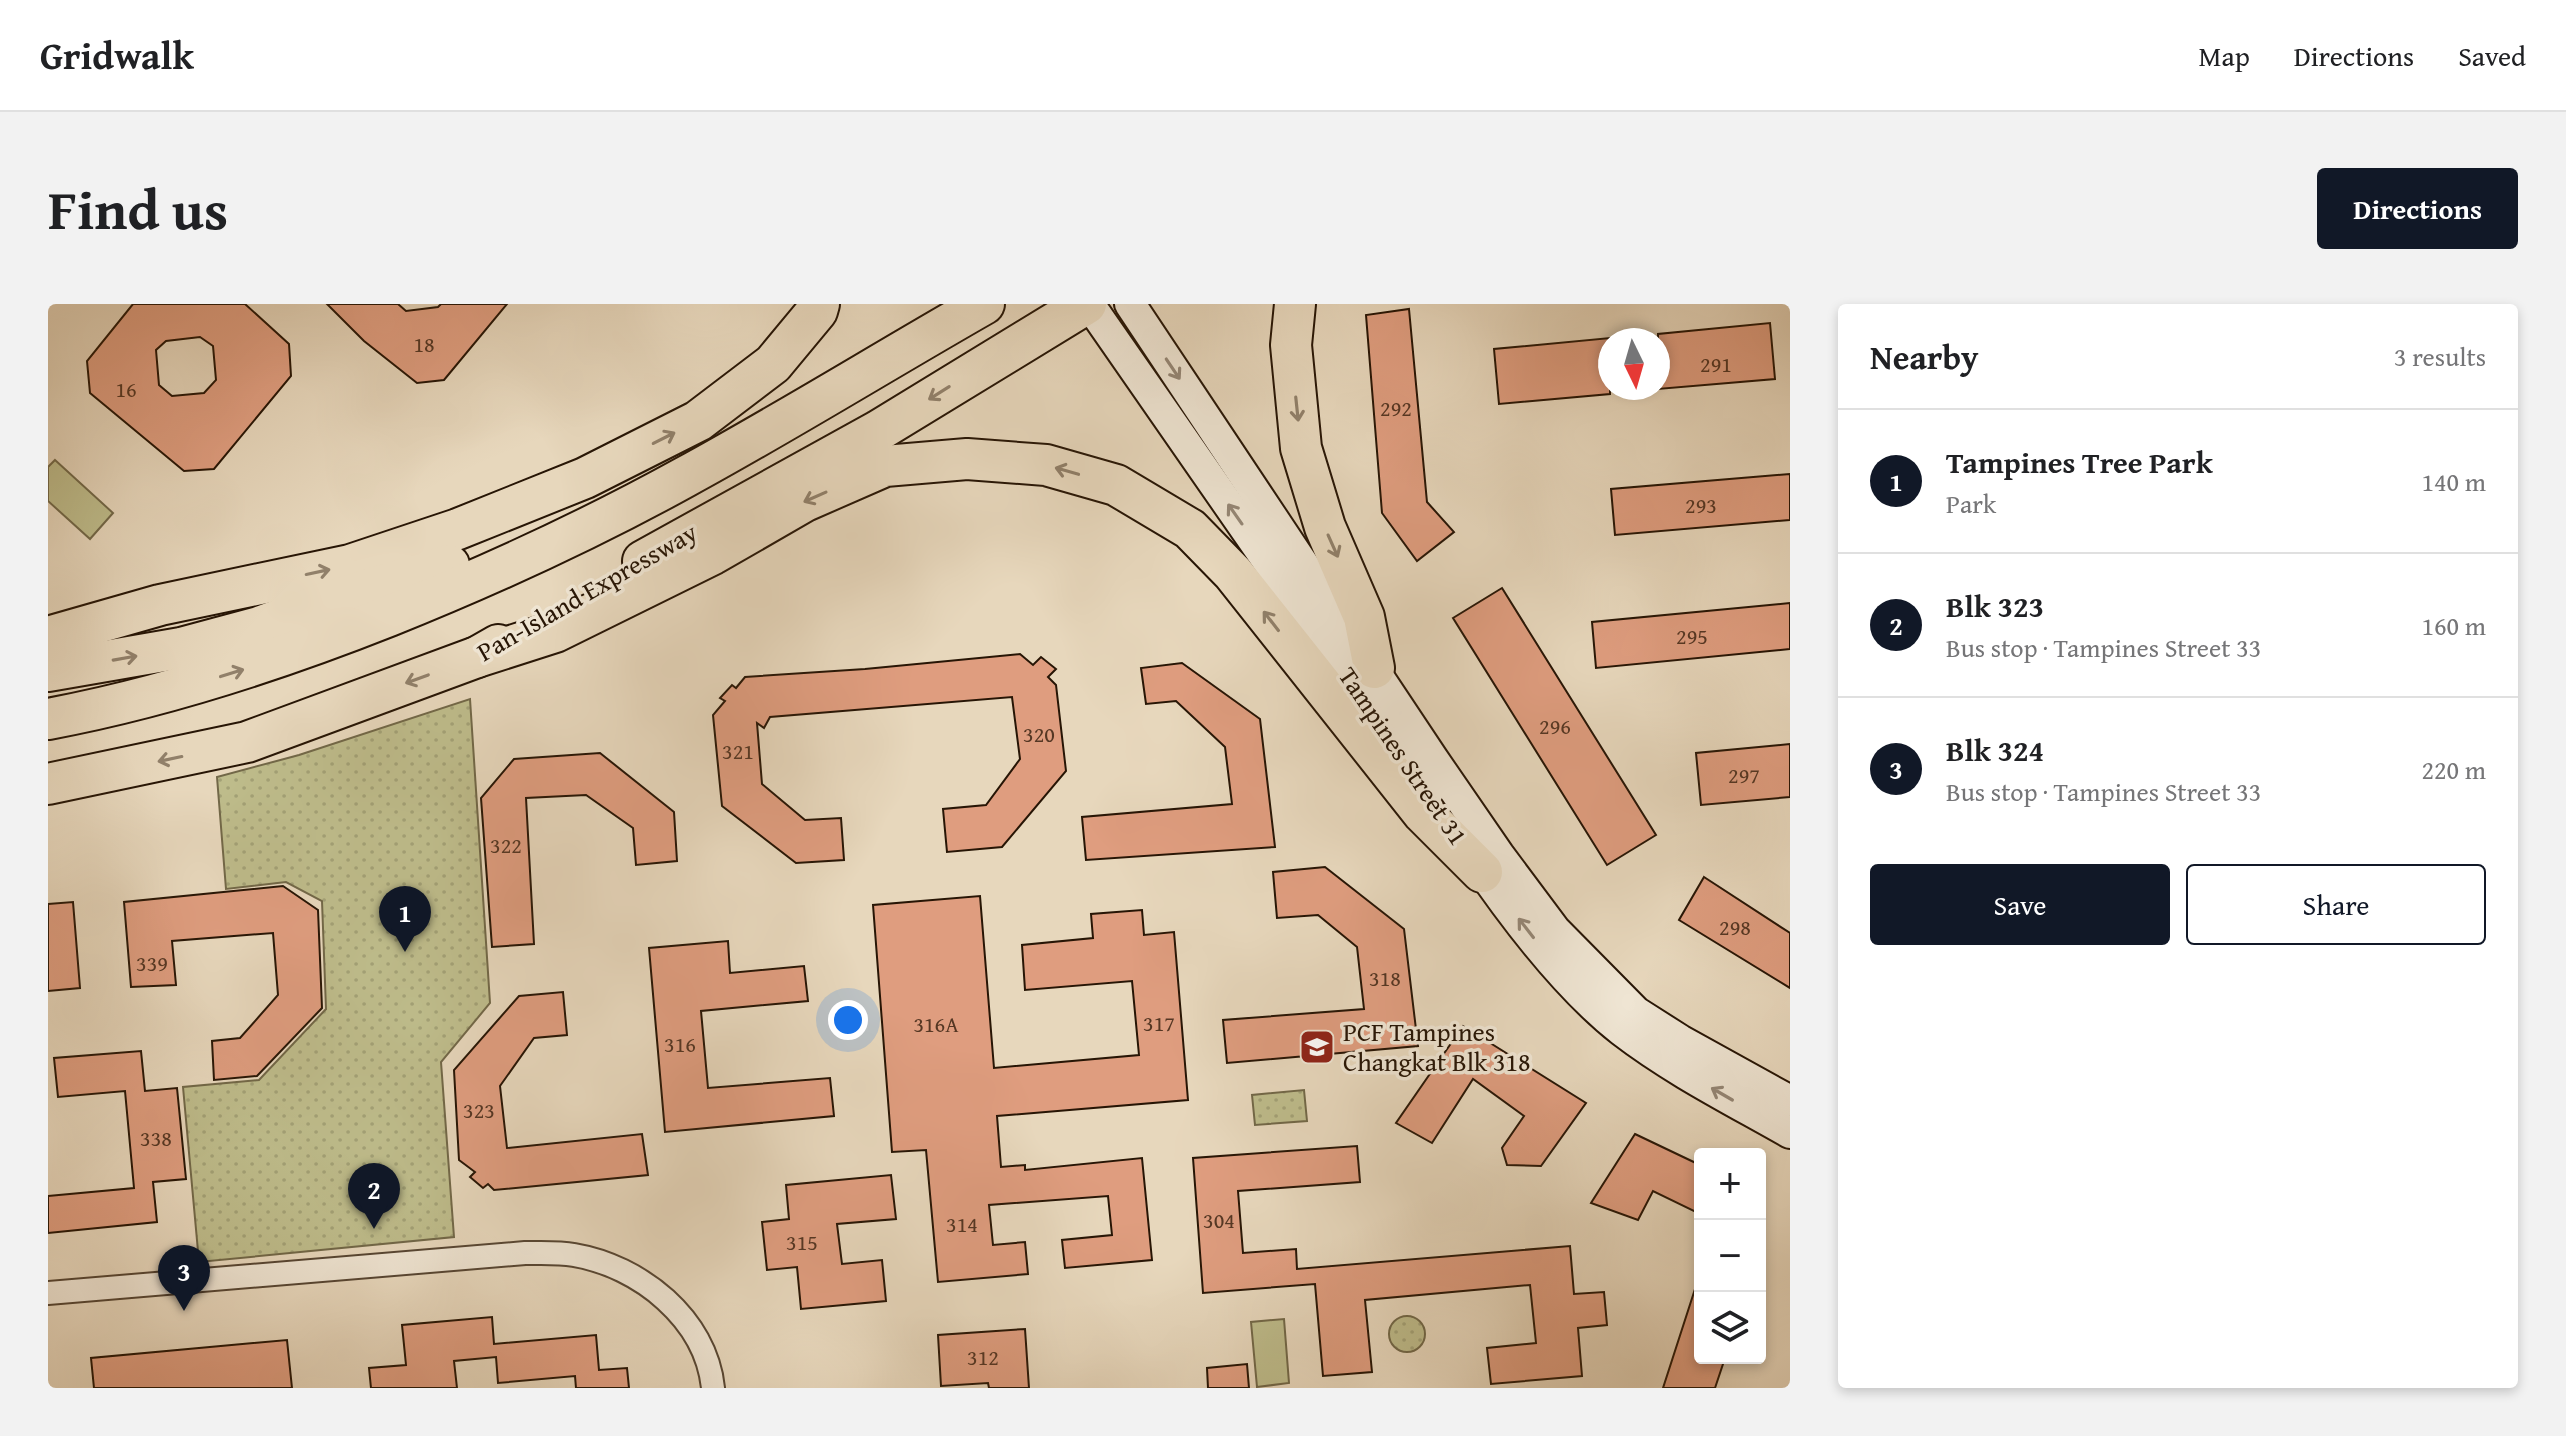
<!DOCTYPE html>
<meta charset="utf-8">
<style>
:root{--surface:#fff;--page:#f2f2f2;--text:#202124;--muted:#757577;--line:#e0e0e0;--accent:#111827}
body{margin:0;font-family:"Gentium Book Plus",serif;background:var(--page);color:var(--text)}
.controls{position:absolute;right:24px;bottom:24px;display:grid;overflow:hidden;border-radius:8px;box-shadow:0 4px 12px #0003}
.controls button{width:72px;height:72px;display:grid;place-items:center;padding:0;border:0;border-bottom:2px solid var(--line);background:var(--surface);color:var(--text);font:40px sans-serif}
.compass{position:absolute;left:1550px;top:24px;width:72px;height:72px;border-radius:50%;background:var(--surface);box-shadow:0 4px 12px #0003;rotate:175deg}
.you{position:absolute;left:800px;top:716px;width:28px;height:28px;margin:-20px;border:6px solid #fff;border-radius:50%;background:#1a73e8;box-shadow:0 0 0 12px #1a73e833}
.badge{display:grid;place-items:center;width:52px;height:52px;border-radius:50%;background:var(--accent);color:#fff;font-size:26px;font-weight:700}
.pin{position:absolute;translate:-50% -66px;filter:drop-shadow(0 2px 4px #0008)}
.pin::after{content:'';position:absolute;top:42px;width:28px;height:24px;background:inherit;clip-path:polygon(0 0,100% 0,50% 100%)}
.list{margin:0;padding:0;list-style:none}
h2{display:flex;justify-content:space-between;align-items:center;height:104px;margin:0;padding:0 32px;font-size:34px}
h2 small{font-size:26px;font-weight:400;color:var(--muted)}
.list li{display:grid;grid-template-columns:52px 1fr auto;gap:24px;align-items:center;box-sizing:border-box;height:144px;padding:0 32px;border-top:2px solid var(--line)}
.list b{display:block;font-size:30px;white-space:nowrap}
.list p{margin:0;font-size:26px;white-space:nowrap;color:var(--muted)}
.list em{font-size:26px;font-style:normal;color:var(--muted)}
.actions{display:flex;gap:16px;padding:24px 32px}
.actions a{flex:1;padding:18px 0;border:2px solid var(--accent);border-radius:8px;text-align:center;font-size:28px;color:var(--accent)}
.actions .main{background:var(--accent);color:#fff}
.icon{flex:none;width:44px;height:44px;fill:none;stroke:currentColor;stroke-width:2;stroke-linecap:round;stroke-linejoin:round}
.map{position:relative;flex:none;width:1742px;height:1084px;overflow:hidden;border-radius:8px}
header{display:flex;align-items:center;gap:48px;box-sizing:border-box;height:112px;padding:0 40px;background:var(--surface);border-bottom:2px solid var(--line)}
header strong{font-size:38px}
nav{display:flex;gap:44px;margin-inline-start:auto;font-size:28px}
.intro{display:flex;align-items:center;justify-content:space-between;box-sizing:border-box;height:192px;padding:0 48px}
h1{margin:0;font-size:56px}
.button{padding:20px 36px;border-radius:8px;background:var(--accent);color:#fff;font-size:28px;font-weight:700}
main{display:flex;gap:48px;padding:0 48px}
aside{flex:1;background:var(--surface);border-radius:8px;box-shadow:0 4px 12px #0003}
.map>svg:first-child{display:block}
</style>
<header>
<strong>Gridwalk</strong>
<nav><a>Map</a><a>Directions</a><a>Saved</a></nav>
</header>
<div class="intro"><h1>Find us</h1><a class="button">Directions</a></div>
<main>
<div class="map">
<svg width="1742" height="1084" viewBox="0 0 1742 1084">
<defs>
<pattern id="green-dots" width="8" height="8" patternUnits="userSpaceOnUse" patternTransform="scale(2)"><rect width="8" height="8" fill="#bebc8b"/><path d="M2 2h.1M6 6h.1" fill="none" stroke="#a3a176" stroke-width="1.8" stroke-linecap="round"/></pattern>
</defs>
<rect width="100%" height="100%" fill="#e7d7bc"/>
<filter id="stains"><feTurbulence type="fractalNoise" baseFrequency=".0025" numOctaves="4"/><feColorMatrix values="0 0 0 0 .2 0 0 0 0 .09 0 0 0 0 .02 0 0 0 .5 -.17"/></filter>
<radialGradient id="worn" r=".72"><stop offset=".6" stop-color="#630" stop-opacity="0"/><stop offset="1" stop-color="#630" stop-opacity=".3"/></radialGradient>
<!-- green -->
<g fill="url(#green-dots)" stroke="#726848" stroke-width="2">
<path d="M422 395 442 699 393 758 406 933 151 958 135 783 211 776 278 705 274 597 238 578 178 585 169 473 251 451Z"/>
<path d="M1256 786 1259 817 1207 821 1204 791Z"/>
<circle cx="1359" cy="1030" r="18"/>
</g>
<!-- pitch -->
<g fill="#bebc8b" stroke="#726848" stroke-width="2">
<path d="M7 156 65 209 42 235 0 197V163Z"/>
<path d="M1236 1015 1241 1079 1209 1083 1203 1018Z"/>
</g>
<!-- building -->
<g fill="#df9d7f" stroke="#271505" stroke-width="2" fill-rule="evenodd">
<path d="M85 0H197L241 40 243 72 166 165 136 167 42 89 39 57ZM152 33 165 42 168 76 156 89 124 92 111 81 108 46 118 37Z"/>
<path d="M279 0H350L358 7 390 3 393 0H459L396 76 369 79 316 37Z"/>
<path d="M1361 5 1379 198 1406 228 1369 257 1334 209 1318 11Z"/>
<path d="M1722 19 1727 75 1610 85V30Z"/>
<path d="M1562 34V90L1451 100 1446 45Z"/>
<path d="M1742 170V216L1567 231 1563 185Z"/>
<path d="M1454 284 1608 531 1559 561 1405 314Z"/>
<path d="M1742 299V345L1548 364 1544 318Z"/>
<path d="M972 350 985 361 993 353 1008 365 1000 373 1008 381 1018 467 954 543 899 548 895 505 938 501 972 455 964 393 722 413 716 424 709 419 714 480 757 516 793 514 796 556 748 559 674 502 665 411 677 397 672 394 684 381 688 384 697 373 817 365Z"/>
<path d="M1134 359 1212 415 1227 543 1038 556 1034 513 1184 500 1177 443 1128 397 1098 400 1093 364Z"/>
<path d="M1742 440V493L1653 501 1648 449Z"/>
<path d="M552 449 626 508 629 557 588 561 585 524 538 491 478 494 486 640 444 643 433 494 466 455Z"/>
<path d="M1277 563 1356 625 1370 742 1179 759 1175 716 1316 705 1309 643 1270 611 1229 614 1225 568Z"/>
<path d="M1656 573 1742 629V684L1631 616Z"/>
<path d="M235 582 270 606 274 704 209 772 166 776 164 737 192 734 230 691 225 629 124 637 128 681 83 683 76 598Z"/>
<path d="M932 592 946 764 1091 751 1084 677 977 686 974 641 1045 634 1043 610 1094 606 1096 631 1126 628 1140 796 949 812 953 863 977 861V866L1094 854 1104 956 1017 964 1014 936 1064 931 1060 892 941 901 945 941 977 938 980 970 890 978 878 846 844 848 825 601Z"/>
<path d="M25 598 32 684 0 687V600Z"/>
<path d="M680 637 682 669 756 662 760 697 653 707 660 784 782 774 786 812 617 828 601 644Z"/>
<path d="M515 688 519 731 486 734 452 782 459 844 594 830 600 871 446 886 440 880 435 884 422 873 427 868 411 856 406 766 471 692Z"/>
<path d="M1415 722 1538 799 1493 862 1459 861 1454 844 1476 812 1425 775 1384 839 1348 819Z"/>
<path d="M93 747 97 787 129 784 138 875 105 878 109 918 0 929V892L86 884 77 787 10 793 6 754Z"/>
<path d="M1587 830 1652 861V910L1605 887 1590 916 1543 899Z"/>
<path d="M1309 842 1312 878 1190 887 1195 949 1248 945 1249 965 1522 942 1526 990 1556 988 1559 1021 1530 1024 1534 1072 1443 1080 1439 1044 1488 1039 1482 981 1317 996 1324 1068 1275 1072 1267 980 1155 989 1145 854Z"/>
<path d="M843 871 848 915 789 920 794 960 834 956 838 997 753 1005 749 963 719 966 714 918 741 915 738 881Z"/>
<path d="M1648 982H1652V1054H1677L1667 1084H1615Z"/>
<path d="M444 1013 446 1040 548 1031 551 1066 579 1064 581 1084H528L527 1072 450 1079 448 1053 406 1057 409 1084H323L321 1064 358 1061 354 1021Z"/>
<path d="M977 1025 981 1084H941L940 1079 893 1082 890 1031Z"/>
<path d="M239 1036 244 1084H46L43 1054Z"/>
<path d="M1199 1060 1201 1084H1160L1159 1064Z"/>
</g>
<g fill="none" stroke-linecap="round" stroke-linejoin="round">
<defs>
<path id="street" d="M0 989 477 949C493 949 510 948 526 951 592 962 658 1015 665 1084"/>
<g id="secondary">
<path d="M1041 0 1380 488"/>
<path d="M1082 0 1385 455 1451 551 1507 626 1588 708 1632 736 1742 797"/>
<path d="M1423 551C1463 610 1518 683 1574 727 1626 767 1686 797 1742 829"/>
</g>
<g id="highway">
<path d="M1247 0 1243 41 1253 144 1277 223 1316 313 1326 364"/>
<path d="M595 257 830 127 1038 0"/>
<path d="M0 333 112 301 302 261 410 225 537 174 650 117 725 60 769 7 771 0"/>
<path d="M429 353 507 328 665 250 757 197 837 162 919 155 998 161 1068 181 1142 225 1185 269 1375 509 1434 568"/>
<path d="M0 367 133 344 211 323 282 297 401 261"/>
<path d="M0 415C118 393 230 356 341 312 443 271 541 226 637 173 738 118 836 57 936 0"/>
<path d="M0 480 199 438 429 353 450 341"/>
</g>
</defs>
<!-- street casing -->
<use href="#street" stroke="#574633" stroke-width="26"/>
<!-- secondary casing -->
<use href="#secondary" stroke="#271505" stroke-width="34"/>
<!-- highway casing -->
<use href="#highway" stroke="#271505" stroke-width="44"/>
<!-- street -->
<use href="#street" stroke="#efe5d3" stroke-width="22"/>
<!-- secondary -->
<use href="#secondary" stroke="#efe5d3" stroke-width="30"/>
<!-- highway -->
<use href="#highway" stroke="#e7d7bc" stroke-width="40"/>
</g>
<!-- one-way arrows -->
<defs><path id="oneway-shaft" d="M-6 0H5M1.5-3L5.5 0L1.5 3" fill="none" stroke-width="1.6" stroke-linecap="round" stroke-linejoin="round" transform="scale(2)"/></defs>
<g stroke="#958776">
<use href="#oneway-shaft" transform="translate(1125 65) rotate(56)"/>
<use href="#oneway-shaft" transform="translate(1187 210) rotate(-125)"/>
<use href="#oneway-shaft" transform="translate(1478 624) rotate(-128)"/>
<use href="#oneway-shaft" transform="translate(1674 790) rotate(-150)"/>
</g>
<g stroke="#91806a">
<use href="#oneway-shaft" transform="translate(891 89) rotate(148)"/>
<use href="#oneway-shaft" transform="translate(1249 105) rotate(84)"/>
<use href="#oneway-shaft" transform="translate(616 134) rotate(-27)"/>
<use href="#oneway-shaft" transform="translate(1019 167) rotate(-164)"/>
<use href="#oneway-shaft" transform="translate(767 193) rotate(156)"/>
<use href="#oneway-shaft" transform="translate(1285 242) rotate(66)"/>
<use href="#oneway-shaft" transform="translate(270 268) rotate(-12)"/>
<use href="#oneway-shaft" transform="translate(1223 317) rotate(-128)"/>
<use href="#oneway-shaft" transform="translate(77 354) rotate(-10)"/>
<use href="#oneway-shaft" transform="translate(184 369) rotate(-17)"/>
<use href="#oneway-shaft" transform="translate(369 375) rotate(160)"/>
<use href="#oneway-shaft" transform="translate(122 455) rotate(168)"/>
</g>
<!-- icons -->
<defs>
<symbol id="school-square" viewBox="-11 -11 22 22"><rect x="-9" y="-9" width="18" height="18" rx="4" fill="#8f2418" stroke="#efe5d3"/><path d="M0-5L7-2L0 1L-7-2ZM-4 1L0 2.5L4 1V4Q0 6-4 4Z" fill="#fff"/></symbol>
</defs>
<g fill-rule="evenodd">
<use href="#school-square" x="1249" y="723" width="40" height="40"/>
</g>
<g text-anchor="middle" stroke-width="7" stroke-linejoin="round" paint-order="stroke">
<!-- number labels -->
<g font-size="22" fill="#553724">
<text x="376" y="48">18</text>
<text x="1668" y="68">291</text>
<text x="78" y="93">16</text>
<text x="1348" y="112">292</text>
<text x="1653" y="209">293</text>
<text x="1644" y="340">295</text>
<text x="1507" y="430">296</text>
<text x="991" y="438">320</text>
<text x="690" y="455">321</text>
<text x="1696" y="479">297</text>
<text x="458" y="549">322</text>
<text x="1687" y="631">298</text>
<text x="104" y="667">339</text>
<text x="1337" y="682">318</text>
<text x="1111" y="727">317</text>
<text x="888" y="728">316A</text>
<text x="632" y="748">316</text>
<text x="431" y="814">323</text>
<text x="108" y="842">338</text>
<text x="1171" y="924">304</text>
<text x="914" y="928">314</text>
<text x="754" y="946">315</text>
<text x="935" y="1061">312</text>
</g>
<!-- street labels -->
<g font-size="26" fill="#271505" stroke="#efe5d3">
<text transform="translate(539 288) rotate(-30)" y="9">Pan-Island Expressway</text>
<text transform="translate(1355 452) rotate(56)" y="9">Tampines Street 31</text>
</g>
<!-- poi labels -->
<g font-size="26" fill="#271505" stroke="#efe5d3" text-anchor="start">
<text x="1295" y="737">PCF Tampines<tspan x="1295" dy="30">Changkat Blk 318</tspan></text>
</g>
</g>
<rect width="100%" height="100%" filter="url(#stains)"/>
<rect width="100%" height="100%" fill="url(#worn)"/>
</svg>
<div class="controls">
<button>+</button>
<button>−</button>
<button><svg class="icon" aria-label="layers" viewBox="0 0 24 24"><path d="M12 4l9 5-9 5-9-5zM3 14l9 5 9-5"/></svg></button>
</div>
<svg class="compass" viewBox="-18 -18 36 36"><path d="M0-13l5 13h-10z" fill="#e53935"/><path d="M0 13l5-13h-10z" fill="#757577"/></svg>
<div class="you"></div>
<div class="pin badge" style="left:357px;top:648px">1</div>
<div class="pin badge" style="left:326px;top:925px">2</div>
<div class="pin badge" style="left:136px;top:1007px">3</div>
</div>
<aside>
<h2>Nearby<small>3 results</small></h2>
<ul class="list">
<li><span class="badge">1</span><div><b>Tampines Tree Park</b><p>Park</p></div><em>140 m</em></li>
<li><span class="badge">2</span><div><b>Blk 323</b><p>Bus stop · Tampines Street 33</p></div><em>160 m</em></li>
<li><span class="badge">3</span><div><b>Blk 324</b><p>Bus stop · Tampines Street 33</p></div><em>220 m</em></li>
</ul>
<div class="actions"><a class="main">Save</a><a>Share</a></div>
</aside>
</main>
